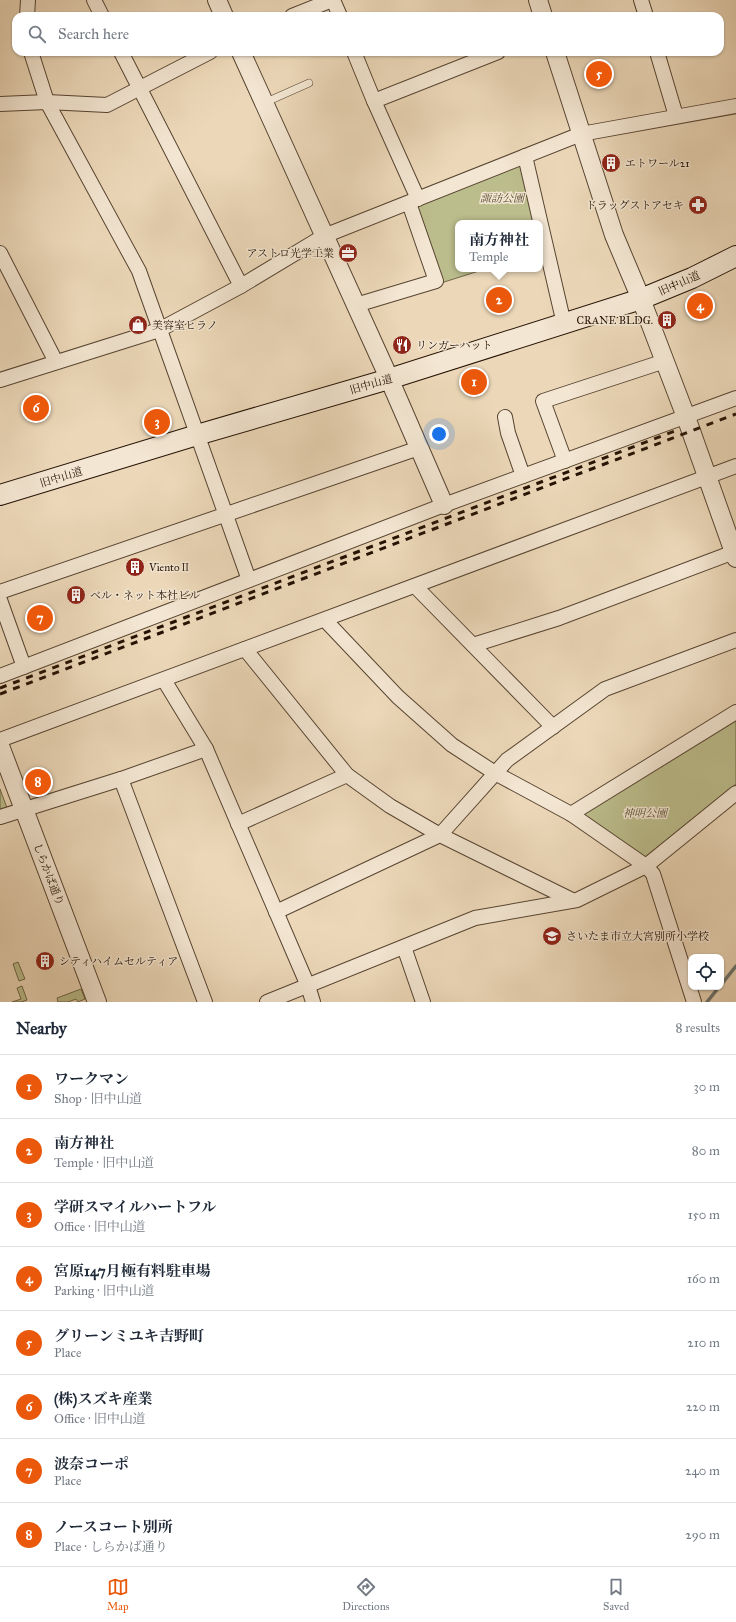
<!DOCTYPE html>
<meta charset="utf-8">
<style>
:root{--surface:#fff;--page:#f6f6f7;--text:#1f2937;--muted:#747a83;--line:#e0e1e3;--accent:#ea580c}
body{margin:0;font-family:"IM FELL Great Primer","Noto Serif JP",serif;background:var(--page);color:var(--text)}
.controls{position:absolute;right:12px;bottom:12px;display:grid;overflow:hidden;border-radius:8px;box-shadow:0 1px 3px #0004}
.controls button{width:36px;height:36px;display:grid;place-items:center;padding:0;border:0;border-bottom:1px solid var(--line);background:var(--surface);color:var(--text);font:20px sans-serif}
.you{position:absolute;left:439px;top:434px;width:14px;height:14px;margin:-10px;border:3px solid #fff;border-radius:50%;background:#1a73e8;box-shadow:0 0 0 6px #1a73e833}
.badge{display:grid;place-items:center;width:26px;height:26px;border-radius:50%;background:var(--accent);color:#fff;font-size:13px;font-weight:700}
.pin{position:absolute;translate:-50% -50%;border:2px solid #fff;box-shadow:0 1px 4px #0006}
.popup{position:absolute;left:455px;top:220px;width:88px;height:52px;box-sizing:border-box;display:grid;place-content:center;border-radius:8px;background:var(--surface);filter:drop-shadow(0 1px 3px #0005);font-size:13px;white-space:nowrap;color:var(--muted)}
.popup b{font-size:15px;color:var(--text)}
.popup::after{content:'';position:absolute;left:50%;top:100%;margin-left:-8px;border:8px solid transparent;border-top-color:var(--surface)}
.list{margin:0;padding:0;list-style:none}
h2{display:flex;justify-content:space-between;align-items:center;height:52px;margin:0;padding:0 16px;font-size:17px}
h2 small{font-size:13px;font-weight:400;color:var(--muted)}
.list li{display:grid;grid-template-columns:26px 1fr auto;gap:12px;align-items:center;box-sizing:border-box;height:64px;padding:0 16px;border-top:1px solid var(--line)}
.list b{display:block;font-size:15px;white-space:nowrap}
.list p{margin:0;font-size:13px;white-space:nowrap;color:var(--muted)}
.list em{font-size:13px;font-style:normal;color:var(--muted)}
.icon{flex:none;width:22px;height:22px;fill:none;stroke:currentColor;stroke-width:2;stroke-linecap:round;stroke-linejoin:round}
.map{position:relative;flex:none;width:736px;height:1002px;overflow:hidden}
.search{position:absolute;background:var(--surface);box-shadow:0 1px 3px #0004;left:12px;right:12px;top:12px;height:44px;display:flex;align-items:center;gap:10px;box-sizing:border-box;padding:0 14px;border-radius:12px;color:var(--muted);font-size:15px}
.sheet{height:564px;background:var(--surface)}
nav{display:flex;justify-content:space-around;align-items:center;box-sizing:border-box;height:56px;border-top:1px solid var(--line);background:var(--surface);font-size:11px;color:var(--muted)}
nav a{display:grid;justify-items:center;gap:2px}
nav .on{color:var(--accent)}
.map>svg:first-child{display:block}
</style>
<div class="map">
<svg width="736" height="1002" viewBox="0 0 736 1002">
<rect width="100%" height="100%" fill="#ecd8b9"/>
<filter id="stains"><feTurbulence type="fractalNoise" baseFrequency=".005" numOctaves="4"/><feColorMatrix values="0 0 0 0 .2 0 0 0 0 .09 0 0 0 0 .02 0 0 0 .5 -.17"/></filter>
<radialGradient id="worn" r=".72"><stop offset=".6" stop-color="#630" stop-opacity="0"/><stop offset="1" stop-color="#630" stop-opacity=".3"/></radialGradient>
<!-- green -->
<g fill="#bcbd8c" stroke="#706848">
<path d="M521 164 534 223H458V269H485L441 283 416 207Z"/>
<path d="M736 716V784L645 857 584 815V811Z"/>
<path d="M0 789 7 808 0 810Z"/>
<path d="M18 962 25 979 19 981 13 964Z"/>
<path d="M22 986 27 1000 21 1002H12L21 999 17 988Z"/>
<path d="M81 989 85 999 78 1002 76 999 68 1002H58L57 998Z"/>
</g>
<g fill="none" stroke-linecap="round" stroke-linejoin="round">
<!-- stream -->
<g stroke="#6d7571" stroke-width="3.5">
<path d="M721 985 736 966"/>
<path d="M707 1002 719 987"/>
</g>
<defs>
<path id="service" d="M264 103 309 83"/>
<g id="minor">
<path d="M94 0 102 16"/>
<path d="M333 0 340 16"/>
<path d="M641 0 646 16"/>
<path d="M27 16 28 0"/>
<path d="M292 16 332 0"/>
<path d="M31 52 47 102 139 271 249 580"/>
<path d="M121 52 241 286"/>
<path d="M354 52 374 101 418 199"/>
<path d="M657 52 676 116"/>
<path d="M374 101 498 52"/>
<path d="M0 104 47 102 107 105 210 52"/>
<path d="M525 156 564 324"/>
<path d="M0 253 56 362"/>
<path d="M356 305 436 281 409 203"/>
<path d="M0 380 159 330 241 286 324 236 581 134 736 106"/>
<path d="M505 417 508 433 523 476"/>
<path d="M565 461 543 401 665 361"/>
<path d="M415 586 553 727"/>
<path d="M0 592 419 448"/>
<path d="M0 600 24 667"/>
<path d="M325 620 398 697 452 745 495 773 571 814 646 866 653 874 694 1002"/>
<path d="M473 645 559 618 734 552"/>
<path d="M245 649 347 775 390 806 440 835 572 900"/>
<path d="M0 676 444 505 736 398"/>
<path d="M164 680 206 749 308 986 313 1002"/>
<path d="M0 740 736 466"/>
<path d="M121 779 205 1002"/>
<path d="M571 814 736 712"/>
<path d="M0 817 121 779 206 749"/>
<path d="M238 824 347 775"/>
<path d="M276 912 440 835 507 760 605 689 736 640"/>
<path d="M404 947 423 1002"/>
<path d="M267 1002 475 918 577 900 646 866 736 793"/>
</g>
<g id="tertiary">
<path d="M217 0 224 16"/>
<path d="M538 0 543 16"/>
<path d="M241 52 384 367 444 505"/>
<path d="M555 52 614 235 641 299 686 417 736 558"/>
<path d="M0 746 97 1002"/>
</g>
<path id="secondary" d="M0 495 197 435 389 379 641 299 692 278 736 256"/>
</defs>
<!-- service casing -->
<use href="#service" stroke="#574431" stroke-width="8"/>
<!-- minor casing -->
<use href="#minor" stroke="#574431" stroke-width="16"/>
<!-- tertiary casing -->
<use href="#tertiary" stroke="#574431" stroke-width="20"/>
<!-- secondary casing -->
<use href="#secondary" stroke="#251204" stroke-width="22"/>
<!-- service -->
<use href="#service" stroke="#f3e6d2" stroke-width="7"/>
<!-- minor -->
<use href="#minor" stroke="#f3e6d2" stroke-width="14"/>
<!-- tertiary -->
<use href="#tertiary" stroke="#f3e6d2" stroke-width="18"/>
<!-- secondary -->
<use href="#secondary" stroke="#f3e6d2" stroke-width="20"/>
<!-- rail -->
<g stroke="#251204" stroke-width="3" stroke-dasharray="7 7" stroke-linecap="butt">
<path d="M0 688 675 431"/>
<path d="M0 694 736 414"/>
</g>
</g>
<!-- icons -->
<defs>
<symbol id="building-disc" viewBox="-11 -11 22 22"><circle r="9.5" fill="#8f2418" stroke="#f3e6d2"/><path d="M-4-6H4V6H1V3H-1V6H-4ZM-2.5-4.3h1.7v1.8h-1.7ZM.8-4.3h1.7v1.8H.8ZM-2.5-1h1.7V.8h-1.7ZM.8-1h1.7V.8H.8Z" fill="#fff"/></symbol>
<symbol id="pharmacy-disc" viewBox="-11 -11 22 22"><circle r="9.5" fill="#8f2418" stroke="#f3e6d2"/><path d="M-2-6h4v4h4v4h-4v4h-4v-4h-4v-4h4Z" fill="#fff"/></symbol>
<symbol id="office-disc" viewBox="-11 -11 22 22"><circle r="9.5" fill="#8f2418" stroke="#f3e6d2"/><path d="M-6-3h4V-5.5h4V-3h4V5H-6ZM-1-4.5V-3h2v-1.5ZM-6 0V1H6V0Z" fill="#fff"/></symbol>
<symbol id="shop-disc" viewBox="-11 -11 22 22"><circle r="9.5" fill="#8f2418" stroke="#f3e6d2"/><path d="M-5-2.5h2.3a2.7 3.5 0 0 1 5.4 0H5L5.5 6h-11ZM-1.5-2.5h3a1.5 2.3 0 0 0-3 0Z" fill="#fff"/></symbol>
<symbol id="restaurant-disc" viewBox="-11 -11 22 22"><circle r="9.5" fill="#8f2418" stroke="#f3e6d2"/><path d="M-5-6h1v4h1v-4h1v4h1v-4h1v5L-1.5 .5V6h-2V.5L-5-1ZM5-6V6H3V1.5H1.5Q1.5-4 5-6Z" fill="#fff"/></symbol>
<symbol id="school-disc" viewBox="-11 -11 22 22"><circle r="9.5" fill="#8f2418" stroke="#f3e6d2"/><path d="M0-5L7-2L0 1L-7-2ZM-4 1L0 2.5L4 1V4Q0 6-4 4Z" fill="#fff"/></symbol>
</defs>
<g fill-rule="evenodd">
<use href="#building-disc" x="600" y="152" width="22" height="22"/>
<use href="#pharmacy-disc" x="687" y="194" width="22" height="22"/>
<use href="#office-disc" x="337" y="242" width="22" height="22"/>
<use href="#building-disc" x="656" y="309" width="22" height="22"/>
<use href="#shop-disc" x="127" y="314" width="22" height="22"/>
<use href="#restaurant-disc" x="391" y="334" width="22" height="22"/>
<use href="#building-disc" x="124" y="556" width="22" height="22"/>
<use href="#building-disc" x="65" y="584" width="22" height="22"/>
<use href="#school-disc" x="541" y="925" width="22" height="22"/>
<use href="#building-disc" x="34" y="950" width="22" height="22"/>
</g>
<g text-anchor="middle" stroke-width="3" stroke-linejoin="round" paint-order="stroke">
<!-- poi labels -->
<g font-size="11" fill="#251204" stroke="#f3e6d2" text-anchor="start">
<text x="625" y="167">エトワール21</text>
<text x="684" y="209" text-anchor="end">ドラッグストアセキ</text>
<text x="334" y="257" text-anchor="end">アストロ光学工業</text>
<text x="653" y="324" text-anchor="end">CRANE BLDG.</text>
<text x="152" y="329">美容室ヒラノ</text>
<text x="416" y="349">リンガーハット</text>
<text x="149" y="571">VientoⅡ</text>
<text x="90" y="599">ベル・ネット本社ビル</text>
<text x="566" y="940">さいたま市立大宮別所小学校</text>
<text x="59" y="965">シティハイムセルティア</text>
</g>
<!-- park labels -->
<g font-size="11" font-style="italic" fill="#5a4e34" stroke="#f3e6d2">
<text x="502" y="202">諏訪公園</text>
<text x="645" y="817">神明公園</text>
</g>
<!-- street labels -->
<g font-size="11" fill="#251204" stroke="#f3e6d2">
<text transform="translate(679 283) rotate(-24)" y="4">旧中山道</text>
<text transform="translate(371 384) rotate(-16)" y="4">旧中山道</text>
<text transform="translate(61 477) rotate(-17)" y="4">旧中山道</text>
<text transform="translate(49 874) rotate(69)" y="4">しらかば通り</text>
</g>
</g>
<rect width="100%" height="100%" filter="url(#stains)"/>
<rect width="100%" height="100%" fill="url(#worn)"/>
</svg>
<div class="controls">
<button><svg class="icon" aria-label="locate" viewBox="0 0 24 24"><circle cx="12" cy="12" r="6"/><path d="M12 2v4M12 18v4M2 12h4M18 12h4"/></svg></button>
</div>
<div class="you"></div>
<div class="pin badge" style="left:474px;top:382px">1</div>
<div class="pin badge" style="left:499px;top:300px">2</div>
<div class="popup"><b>南方神社</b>Temple</div>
<div class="pin badge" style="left:157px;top:422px">3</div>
<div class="pin badge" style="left:700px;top:306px">4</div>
<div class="pin badge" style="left:599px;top:74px">5</div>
<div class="pin badge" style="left:36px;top:408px">6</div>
<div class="pin badge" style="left:40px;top:618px">7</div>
<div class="pin badge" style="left:38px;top:782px">8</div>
<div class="search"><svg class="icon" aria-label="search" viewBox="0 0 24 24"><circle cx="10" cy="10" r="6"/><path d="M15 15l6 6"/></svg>Search here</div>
</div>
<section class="sheet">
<h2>Nearby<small>8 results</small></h2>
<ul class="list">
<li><span class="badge">1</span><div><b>ワークマン</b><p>Shop · 旧中山道</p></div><em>30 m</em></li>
<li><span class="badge">2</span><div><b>南方神社</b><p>Temple · 旧中山道</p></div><em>80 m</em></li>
<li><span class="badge">3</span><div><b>学研スマイルハートフル</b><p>Office · 旧中山道</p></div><em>150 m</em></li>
<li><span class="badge">4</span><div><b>宮原147月極有料駐車場</b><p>Parking · 旧中山道</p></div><em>160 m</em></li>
<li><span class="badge">5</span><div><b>グリーンミユキ吉野町</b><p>Place</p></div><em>210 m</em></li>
<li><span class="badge">6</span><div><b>(株)スズキ産業</b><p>Office · 旧中山道</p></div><em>220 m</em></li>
<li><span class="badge">7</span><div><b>波奈コーポ</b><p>Place</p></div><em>240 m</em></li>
<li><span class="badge">8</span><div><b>ノースコート別所</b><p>Place · しらかば通り</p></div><em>290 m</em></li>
</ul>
</section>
<nav>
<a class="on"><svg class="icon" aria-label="map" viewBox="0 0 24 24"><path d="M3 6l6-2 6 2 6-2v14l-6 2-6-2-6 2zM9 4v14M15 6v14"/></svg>Map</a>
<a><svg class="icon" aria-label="directions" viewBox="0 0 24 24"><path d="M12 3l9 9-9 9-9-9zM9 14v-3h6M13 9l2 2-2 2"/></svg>Directions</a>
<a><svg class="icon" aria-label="saved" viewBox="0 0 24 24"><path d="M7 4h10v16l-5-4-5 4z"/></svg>Saved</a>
</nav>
